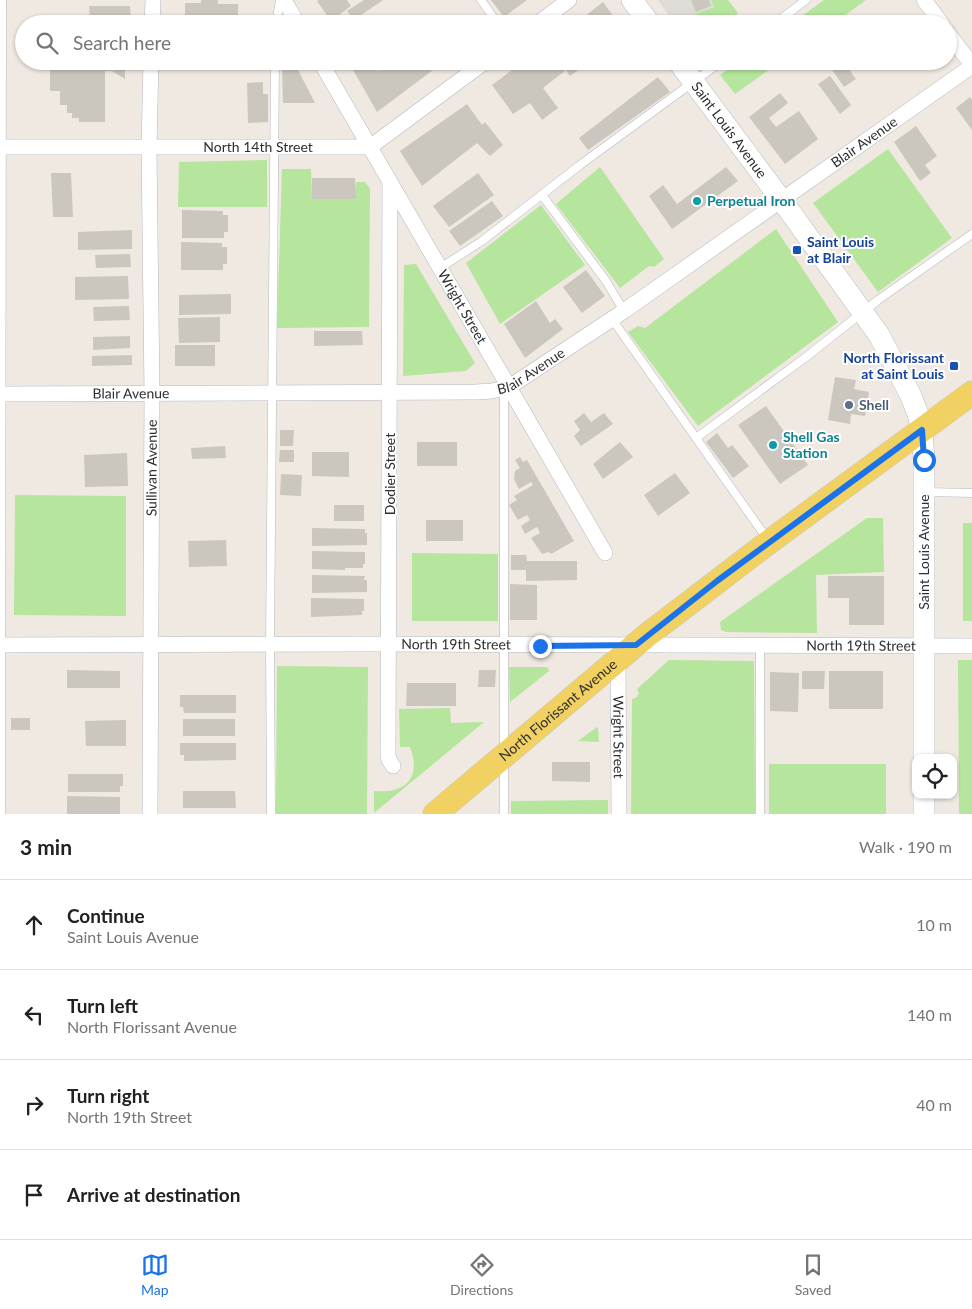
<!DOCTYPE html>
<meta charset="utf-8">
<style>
:root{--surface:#fff;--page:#f6f6f6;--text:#202124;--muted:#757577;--line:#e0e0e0;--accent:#1a73e8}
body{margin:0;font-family:Lato,sans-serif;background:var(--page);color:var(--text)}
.controls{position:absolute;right:15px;bottom:15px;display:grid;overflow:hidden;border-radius:10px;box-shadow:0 1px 4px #0004}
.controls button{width:45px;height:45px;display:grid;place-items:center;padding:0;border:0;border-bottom:1px solid var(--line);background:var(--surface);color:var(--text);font:25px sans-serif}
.stop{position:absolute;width:15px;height:15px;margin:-11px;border:4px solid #1a73e8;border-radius:50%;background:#fff}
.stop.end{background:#1a73e8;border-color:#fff;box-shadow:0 1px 5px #0008}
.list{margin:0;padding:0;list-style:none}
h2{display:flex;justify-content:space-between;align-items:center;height:65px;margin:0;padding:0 20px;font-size:21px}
h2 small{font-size:16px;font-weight:400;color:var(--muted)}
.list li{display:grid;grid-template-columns:32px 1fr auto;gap:15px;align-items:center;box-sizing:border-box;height:90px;padding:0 20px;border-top:1px solid var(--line)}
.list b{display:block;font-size:19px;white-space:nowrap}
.list p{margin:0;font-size:16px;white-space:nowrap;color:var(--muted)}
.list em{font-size:16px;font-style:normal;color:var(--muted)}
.icon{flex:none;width:28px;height:28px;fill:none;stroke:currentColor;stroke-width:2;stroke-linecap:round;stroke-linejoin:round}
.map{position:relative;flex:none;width:972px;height:814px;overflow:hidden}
.search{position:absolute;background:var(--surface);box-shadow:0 1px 4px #0004;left:15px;right:15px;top:15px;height:55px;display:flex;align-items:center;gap:12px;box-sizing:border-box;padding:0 18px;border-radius:28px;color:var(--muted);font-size:19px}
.sheet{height:425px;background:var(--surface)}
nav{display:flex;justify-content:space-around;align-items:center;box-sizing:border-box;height:70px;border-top:1px solid var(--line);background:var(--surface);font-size:14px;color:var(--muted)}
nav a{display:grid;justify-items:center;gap:2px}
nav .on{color:var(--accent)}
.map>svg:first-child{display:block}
</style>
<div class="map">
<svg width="972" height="814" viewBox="0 0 972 814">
<rect width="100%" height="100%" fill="#efe9e1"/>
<!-- green -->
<g fill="#b6e59e">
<path d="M711 0H728L738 13 726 24H694L692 15 714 7Z"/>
<path d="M824 0H866L833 24H791Z"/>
<path d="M739 61H781L735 94 720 75Z"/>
<path d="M888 149 952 238 878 292 813 203Z"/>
<path d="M267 160V207H178L179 162Z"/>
<path d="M600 167 664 259 654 267 649 266 620 288 556 204Z"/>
<path d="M282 169H311L312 199H355L356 182H365L370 189 369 327 277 328Z"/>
<path d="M541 205 585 265 500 324 466 263Z"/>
<path d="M776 229 838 322 698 426 628 332 638 326 645 328Z"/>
<path d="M416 264 475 363 466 371 403 376 404 265Z"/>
<path d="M15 495 126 496V616L14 615Z"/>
<path d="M867 518H883L884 572 816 575 817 633 726 632 721 630 720 622Z"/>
<rect x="963" y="523" width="9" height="98"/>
<path d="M412 553 498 554V621H412Z"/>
<path d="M669 660 754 661 755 814H631L632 699 636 698 639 693 637 689Z"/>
<path d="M958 660H972V814H959Z"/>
<path d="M277 666 368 667 367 814H276Z"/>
<path d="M509 667H545L548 668 549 671 510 702Z"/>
<path d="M450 708 451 723 484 722 374 813V791C405 794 422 778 410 747H400L399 709Z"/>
<path d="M597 727 598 728 599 742 578 741Z"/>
<rect x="769" y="764" width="117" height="50"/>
<path d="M608 800V814H511V801Z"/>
</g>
<!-- plaza -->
<path fill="#dfdcd8" d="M658 0H711L714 7 692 15 694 24H675Z"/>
<!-- building -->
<g fill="#cbc7bf">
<path d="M201 0H218V4H238V17H221V22H213V16L210 19H185V3H201Z"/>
<path d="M319 0H347L351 6 331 21 317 1Z"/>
<path d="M364 0H383L354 20 347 11Z"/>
<path d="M491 0H527L504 17Z"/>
<path d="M691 0H709L711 6 696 12Z"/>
<path d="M603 2 619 24H575Z"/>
<path d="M89 6H130L131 24H90Z"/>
<path d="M50 61H125V79L112 71H105V122H79V118H72V113H67V105H60V91H50Z"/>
<path d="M348 61H371L377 71 392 61H445L377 112Z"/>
<path d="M524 61H591L570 76 566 70 543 88 558 108 542 120 530 103 513 114 492 85Z"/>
<path d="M826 61H843L856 79 844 87Z"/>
<path d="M294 62 315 103H283L282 67Z"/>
<path d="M830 76 851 105 840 114 818 84Z"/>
<path d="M658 77 670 92 588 150 579 138Z"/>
<path d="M263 82V94H268V122L248 123 247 83Z"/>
<path d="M780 93 788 103 769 118 776 127 799 111 818 139 785 164 749 117Z"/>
<path d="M970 97 972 100V130L956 108Z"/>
<path d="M467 104 482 125 485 122 503 145 490 156 477 143 422 186 400 151Z"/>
<path d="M916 126 937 156 925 165 931 173 920 181 894 142Z"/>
<path d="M726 167 738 181 672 229 649 196 663 185 677 204Z"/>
<path d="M51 173H71L73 217H53Z"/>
<path d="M478 173 494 195 449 227 433 206Z"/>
<path d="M312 178H355L356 199H312Z"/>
<path d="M492 201 503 216 460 246 449 231Z"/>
<path d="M182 210 223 211V215H228V232H224V238H182Z"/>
<path d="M132 230V249L78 250V232Z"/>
<path d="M181 242 222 243V247H227V264H223V270H181Z"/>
<path d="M130 254 131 267 96 268 95 255Z"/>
<path d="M586 270 605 296 582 313 563 287Z"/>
<path d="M128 276 129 299 75 300V277Z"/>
<path d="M231 294V314L179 315V295Z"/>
<path d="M536 301 550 323 555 319 563 329 525 358 504 324Z"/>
<path d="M129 306 130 320 94 321 93 307Z"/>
<path d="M220 317V342L179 343 178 318Z"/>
<path d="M314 331H362L363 345 314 346Z"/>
<path d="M130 336V348L93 350V337Z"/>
<rect x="175" y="345" width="40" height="21"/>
<path d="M132 355V365L92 366V356Z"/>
<path d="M835 377 856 380 854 389 869 392 865 416 851 414 850 424 828 420Z"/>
<path d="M766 406 808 465 780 484 738 425Z"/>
<path d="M584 413 591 422 604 413 613 424 581 446 574 436 580 430 574 421Z"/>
<path d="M280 430H294L293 446H280Z"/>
<path d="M717 433 728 448 732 445 749 466 733 478 706 442Z"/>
<rect x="417" y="442" width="40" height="24"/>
<path d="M620 442 633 457 603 479 593 464Z"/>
<path d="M225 446 226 458 192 459 191 448Z"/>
<path d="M280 450H294V462H279Z"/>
<path d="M312 452H349V477L312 476Z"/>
<path d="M127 453 128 486 85 487 84 455Z"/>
<path d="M520 457 523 462 527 460 574 541 551 554 549 552 542 554 531 538 540 533 537 527 525 534 521 526 530 520 527 515 518 520 509 505 517 500 514 496 533 485 531 482 519 489 514 479 515 471 520 468 515 460Z"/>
<path d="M675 473 690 493 658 516 644 495Z"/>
<path d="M281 474 302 475 301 496 280 495Z"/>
<rect x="334" y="505" width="30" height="16"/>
<rect x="426" y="520" width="37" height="21"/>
<path d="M312 528 365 529V533H367V545L312 546Z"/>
<path d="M226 540 227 566 189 567 188 541Z"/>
<path d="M312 551 365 552V564H363V568H345V570L312 569Z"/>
<path d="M511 555H526L527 561H577V580L526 581V570H511Z"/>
<path d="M312 575 365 576 364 580H367V592L312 593Z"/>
<path d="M828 576H884V625H849V598H828Z"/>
<path d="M510 584 537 585V620H510Z"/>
<path d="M311 598 364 599V611H362V615L311 617Z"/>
<path d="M67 670 120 671V688H67Z"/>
<path d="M479 670H496L495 687H478Z"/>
<path d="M802 671H825L824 689H802Z"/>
<rect x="829" y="671" width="54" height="38"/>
<path d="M770 672 799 673 798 712 770 711Z"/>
<path d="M407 683H456V706H406Z"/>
<path d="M180 695H236V713H184L183 707H180Z"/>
<rect x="11" y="718" width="19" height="12"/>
<rect x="183" y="719" width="52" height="17"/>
<path d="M126 720V746H86L85 721Z"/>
<path d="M180 743H236V760L184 761V755H180Z"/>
<path d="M552 762H590V782L552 781Z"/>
<path d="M68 774H123V786H120V792H68Z"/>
<path d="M183 791H235L236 808H183Z"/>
<path d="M67 796 120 797V814H67Z"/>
</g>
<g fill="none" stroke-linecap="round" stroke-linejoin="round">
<defs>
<g id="lane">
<path d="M481 0 498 24"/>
<path d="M276 24 280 0"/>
<path d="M774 24 806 0"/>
<path d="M542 195 606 281 624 311"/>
<path d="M440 268 482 241 580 165 722 61"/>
<path d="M612 319 768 540"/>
<path d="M504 388V750"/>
<path d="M696 438 806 357 878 300 972 234"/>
<path d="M926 492 972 493"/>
<path d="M760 646V814"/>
<path d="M1 814 2 0"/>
<path d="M271 814 270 644 275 61"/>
<path d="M504 814V761"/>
</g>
<g id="street">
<path d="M284 0 298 24"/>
<path d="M924 0 942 24"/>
<path d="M152 24 153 0"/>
<path d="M537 24 569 0"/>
<path d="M948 33 972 65"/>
<path id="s1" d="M320 61 605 553"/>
<path id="s2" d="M0 147H370L486 61"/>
<path d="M390 182 388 755 389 760 393 766"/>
<path id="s3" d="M0 394 476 392 492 391 509 387 624 311 972 66"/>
<path id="s4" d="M0 645 372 644 972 646"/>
<path id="s5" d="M618 661 619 814"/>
<path id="s6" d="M150 814 152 393 149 147 151 61"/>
</g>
<g id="secondary">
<path d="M632 0 650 24"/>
<path id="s7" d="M678 61 791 213 879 335 910 394 918 414 922 430 924 460V758"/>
<path d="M924 814V795"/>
</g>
<g id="primary">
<path id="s8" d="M435 814 646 636 769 542 972 393"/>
</g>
</defs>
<!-- lane casing -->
<use href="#lane" stroke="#b4b7c1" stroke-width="9"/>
<!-- street casing -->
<use href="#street" stroke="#b4b7c1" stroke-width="16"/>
<!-- secondary casing -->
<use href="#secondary" stroke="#b4b7c1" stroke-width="22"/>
<!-- primary casing -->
<use href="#primary" stroke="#c9c9c9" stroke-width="25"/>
<!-- lane -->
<use href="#lane" stroke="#fff" stroke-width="8"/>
<!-- street -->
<use href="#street" stroke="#fff" stroke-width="15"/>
<!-- secondary -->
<use href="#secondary" stroke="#fff" stroke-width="21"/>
<!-- primary -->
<use href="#primary" stroke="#f2d163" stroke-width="24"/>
</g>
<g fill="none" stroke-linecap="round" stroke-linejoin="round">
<!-- route -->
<path stroke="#1a73e8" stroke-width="6" d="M540 646 636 645 717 581 922 430 924 460"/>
</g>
<!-- markers -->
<g fill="#0f9aa8" stroke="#fff" stroke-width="2">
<circle cx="697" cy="201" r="5"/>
<circle cx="773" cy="445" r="5"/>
</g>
<g fill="#1a4fb4" stroke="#fff" stroke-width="2">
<rect x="792" y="245" width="10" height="10" rx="2.5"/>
<rect x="949" y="361" width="10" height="10" rx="2.5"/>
</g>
<circle fill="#5c6f8a" stroke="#fff" stroke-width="2" cx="849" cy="405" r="5"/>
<g text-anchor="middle" stroke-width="4" stroke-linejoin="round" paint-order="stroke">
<!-- street labels -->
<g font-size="14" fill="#2e2e2e" stroke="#fff">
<text dy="5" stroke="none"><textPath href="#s7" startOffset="86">Saint Louis Avenue</textPath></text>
<text dy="5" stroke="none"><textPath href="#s3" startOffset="941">Blair Avenue</textPath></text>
<text dy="5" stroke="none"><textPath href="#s2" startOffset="258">North 14th Street</textPath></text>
<text dy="5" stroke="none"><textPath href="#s1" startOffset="284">Wright Street</textPath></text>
<text dy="5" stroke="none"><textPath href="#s3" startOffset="536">Blair Avenue</textPath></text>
<text dy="5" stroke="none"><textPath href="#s3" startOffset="131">Blair Avenue</textPath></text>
<text dy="5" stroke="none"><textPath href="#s6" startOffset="346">Sullivan Avenue</textPath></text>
<text transform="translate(390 474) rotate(-90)" y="5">Dodier Street</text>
<text transform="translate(924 552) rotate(-90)" y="5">Saint Louis Avenue</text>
<text dy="5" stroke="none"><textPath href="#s4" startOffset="456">North 19th Street</textPath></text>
<text dy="5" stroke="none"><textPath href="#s4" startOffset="861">North 19th Street</textPath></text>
<text dy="5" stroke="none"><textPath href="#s8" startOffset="161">North Florissant Avenue</textPath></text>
<text dy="5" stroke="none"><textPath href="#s5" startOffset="76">Wright Street</textPath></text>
</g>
<!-- culture labels -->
<g font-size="14" font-weight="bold" fill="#0d838f" stroke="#fff" text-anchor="start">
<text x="707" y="206">Perpetual Iron</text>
<text x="783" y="442">Shell Gas<tspan x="783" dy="16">Station</tspan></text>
</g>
<!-- transit labels -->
<g font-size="14" font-weight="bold" fill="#164399" stroke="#fff" text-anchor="start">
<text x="807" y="247">Saint Louis<tspan x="807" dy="16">at Blair</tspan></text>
<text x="944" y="363" text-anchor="end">North Florissant<tspan x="944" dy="16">at Saint Louis</tspan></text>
</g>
<!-- service labels -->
<g font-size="14" font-weight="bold" fill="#4e5e75" stroke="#fff" text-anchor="start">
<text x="859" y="410">Shell</text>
</g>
</g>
</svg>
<div class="controls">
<button><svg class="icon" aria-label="locate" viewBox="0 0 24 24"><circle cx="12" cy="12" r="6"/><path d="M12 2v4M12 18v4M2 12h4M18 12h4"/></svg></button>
</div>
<div class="stop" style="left:924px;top:460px"></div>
<div class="stop end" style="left:540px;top:646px"></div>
<div class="search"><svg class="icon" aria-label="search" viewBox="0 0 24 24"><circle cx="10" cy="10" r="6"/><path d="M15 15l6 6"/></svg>Search here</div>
</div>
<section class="sheet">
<h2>3 min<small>Walk · 190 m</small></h2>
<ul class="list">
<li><svg class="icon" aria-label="ahead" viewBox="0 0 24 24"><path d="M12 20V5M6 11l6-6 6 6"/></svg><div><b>Continue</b><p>Saint Louis Avenue</p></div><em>10 m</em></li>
<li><svg class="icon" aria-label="left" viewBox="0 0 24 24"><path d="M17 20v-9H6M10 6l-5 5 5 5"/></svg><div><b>Turn left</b><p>North Florissant Avenue</p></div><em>140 m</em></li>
<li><svg class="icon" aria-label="right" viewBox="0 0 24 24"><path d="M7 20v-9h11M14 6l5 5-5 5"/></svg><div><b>Turn right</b><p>North 19th Street</p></div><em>40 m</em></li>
<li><svg class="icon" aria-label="arrive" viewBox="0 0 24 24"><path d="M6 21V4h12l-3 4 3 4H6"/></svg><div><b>Arrive at destination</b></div></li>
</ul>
</section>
<nav>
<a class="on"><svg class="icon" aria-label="map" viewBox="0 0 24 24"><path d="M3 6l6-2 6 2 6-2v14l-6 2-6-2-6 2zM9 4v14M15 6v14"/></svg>Map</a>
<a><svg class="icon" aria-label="directions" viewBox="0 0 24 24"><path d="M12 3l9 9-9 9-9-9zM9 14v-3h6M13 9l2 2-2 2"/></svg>Directions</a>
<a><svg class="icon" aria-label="saved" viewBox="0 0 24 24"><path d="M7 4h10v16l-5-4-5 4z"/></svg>Saved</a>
</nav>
